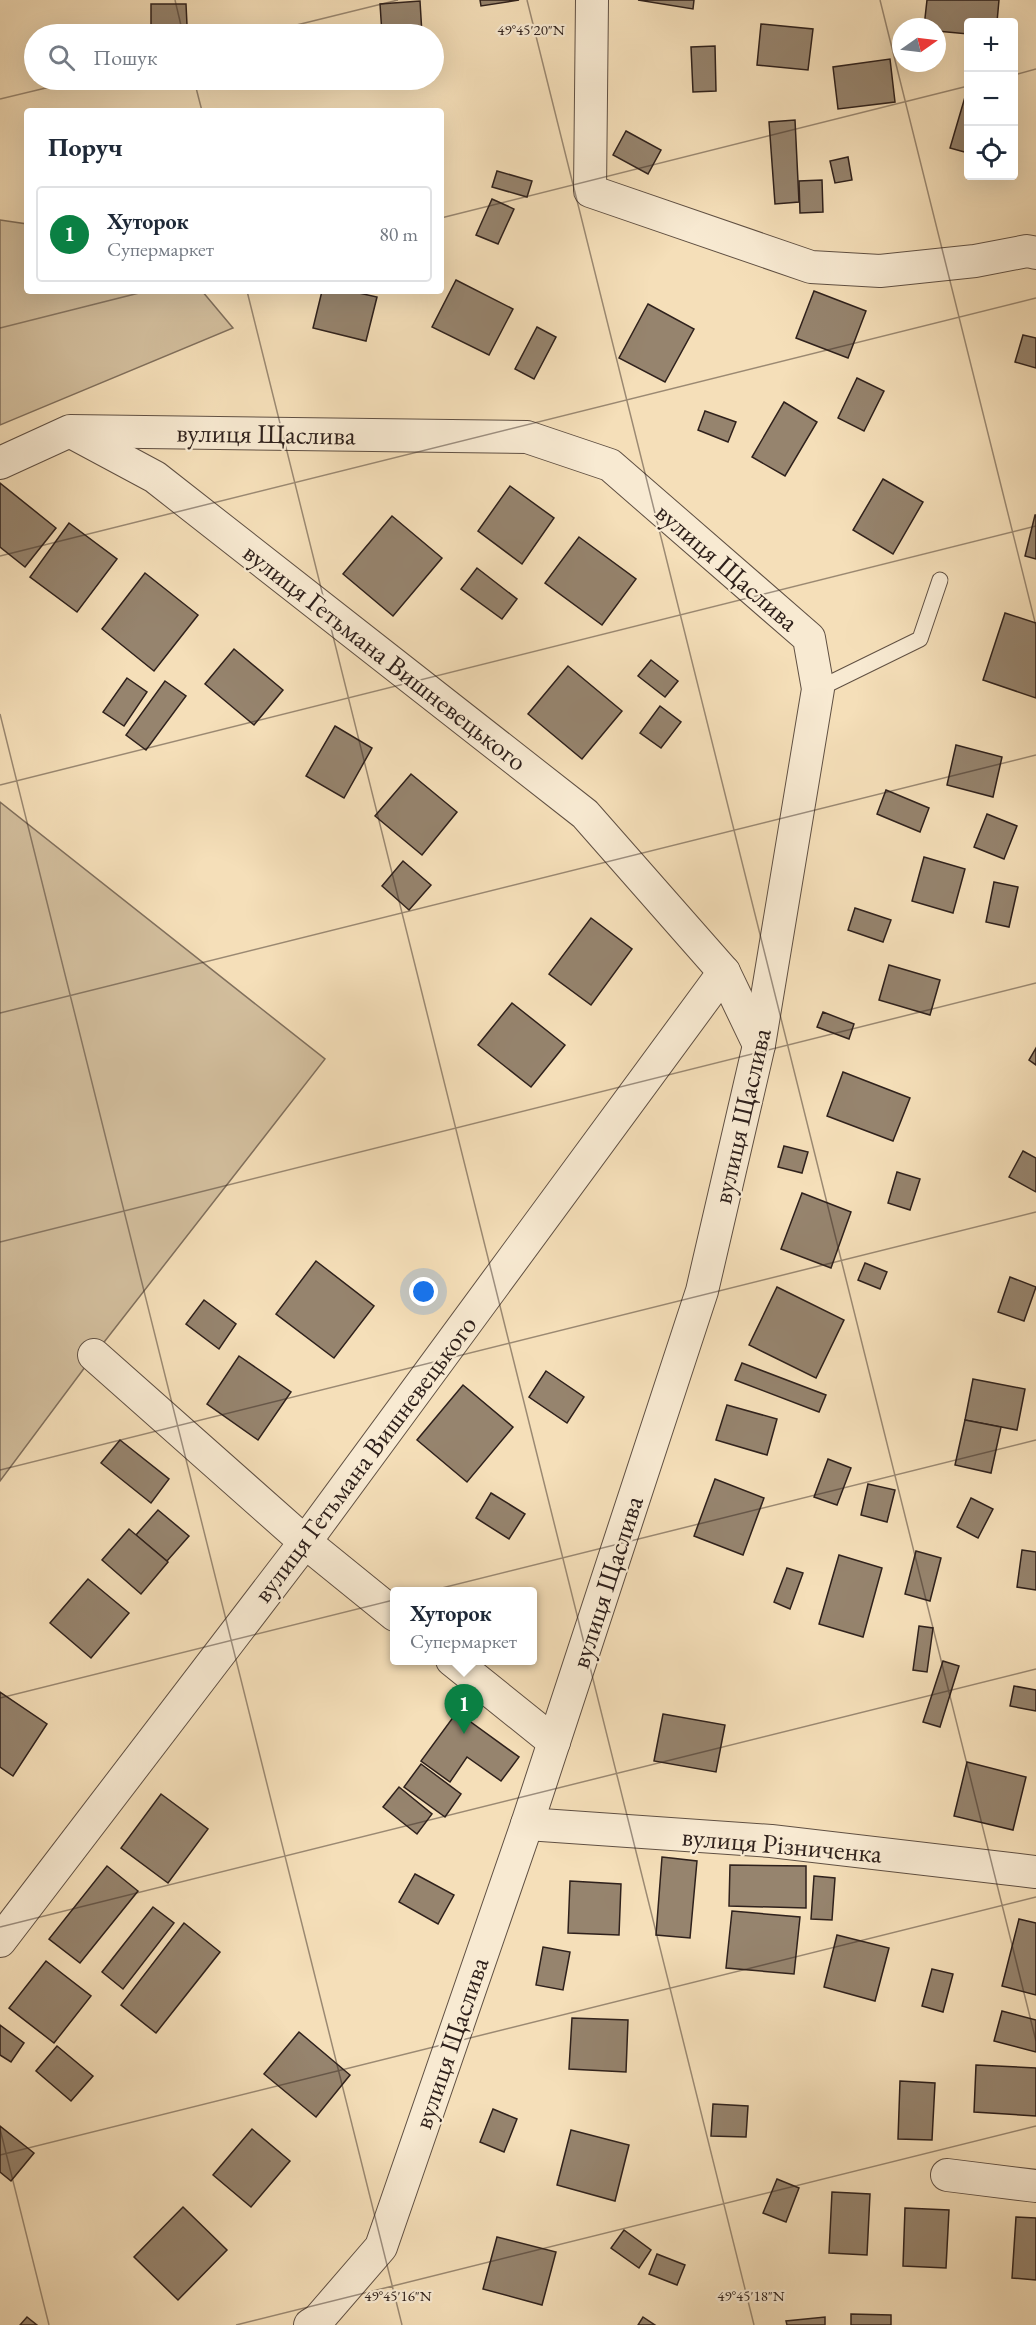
<!DOCTYPE html>
<html lang="uk">
<meta charset="utf-8">
<style>
:root{--surface:#fff;--page:#f6f6f7;--text:#1f2937;--muted:#747a83;--line:#e0e1e3;--accent:#0b8043}
body{margin:0;font-family:"EB Garamond",serif;background:var(--page);color:var(--text)}
.controls{position:absolute;right:18px;top:18px;display:grid;overflow:hidden;border-radius:6px;box-shadow:0 6px 24px #0002}
.controls button{width:54px;height:54px;display:grid;place-items:center;padding:0;border:0;border-bottom:2px solid var(--line);background:var(--surface);color:var(--text);font:30px sans-serif}
.compass{position:absolute;left:892px;top:18px;width:54px;height:54px;border-radius:50%;background:var(--surface);box-shadow:0 6px 24px #0002;rotate:76deg}
.you{position:absolute;left:424px;top:1292px;width:21px;height:21px;margin:-15px;border:4px solid #fff;border-radius:50%;background:#1a73e8;box-shadow:0 0 0 9px #1a73e833}
.badge{display:grid;place-items:center;width:39px;height:39px;border-radius:50%;background:var(--accent);color:#fff;font-size:20px;font-weight:700}
.pin{position:absolute;translate:-50% -50px;filter:drop-shadow(0 2px 3px #0008)}
.pin::after{content:'';position:absolute;top:32px;width:21px;height:18px;background:inherit;clip-path:polygon(0 0,100% 0,50% 100%)}
.popup{position:absolute;left:390px;top:1587px;width:147px;height:78px;box-sizing:border-box;display:grid;place-content:center;border-radius:6px;background:var(--surface);filter:drop-shadow(0 2px 4px #0005);font-size:20px;white-space:nowrap;color:var(--muted)}
.popup b{font-size:22px;color:var(--text)}
.popup::after{content:'';position:absolute;left:50%;top:100%;margin-left:-12px;border:12px solid transparent;border-top-color:var(--surface)}
.list{margin:0;padding:0;list-style:none}
h2{display:flex;justify-content:space-between;align-items:center;height:78px;margin:0;padding:0 24px;font-size:26px}
h2 small{font-size:20px;font-weight:400;color:var(--muted)}
.list li{display:grid;grid-template-columns:39px 1fr auto;gap:18px;align-items:center;box-sizing:border-box;height:96px;margin:0 12px 12px;padding:0 12px;border:2px solid var(--line);border-radius:6px}
.list b{display:block;font-size:22px;white-space:nowrap}
.list p{margin:0;font-size:20px;white-space:nowrap;color:var(--muted)}
.list em{font-size:20px;font-style:normal;color:var(--muted)}
.icon{flex:none;width:33px;height:33px;fill:none;stroke:currentColor;stroke-width:2;stroke-linecap:round;stroke-linejoin:round}
.map{position:relative;flex:none;width:1036px;height:2325px;overflow:hidden}
.search{position:absolute;background:var(--surface);box-shadow:0 6px 24px #0002;left:24px;top:24px;width:420px;height:66px;display:flex;align-items:center;gap:15px;box-sizing:border-box;padding:0 21px;border-radius:33px;color:var(--muted);font-size:22px}
.panel{position:absolute;background:var(--surface);box-shadow:0 6px 24px #0002;left:24px;top:108px;width:420px;height:186px;border-radius:6px}
.map>svg:first-child{display:block}
</style>
<div class="map">
<svg width="1036" height="2325" viewBox="0 0 1036 2325">
<rect width="100%" height="100%" fill="#f5dfb9"/>
<filter id="stains"><feTurbulence type="fractalNoise" baseFrequency=".00333" numOctaves="4"/><feColorMatrix values="0 0 0 0 .2 0 0 0 0 .09 0 0 0 0 .02 0 0 0 .5 -.17"/></filter>
<radialGradient id="worn" r=".72"><stop offset=".6" stop-color="#630" stop-opacity="0"/><stop offset="1" stop-color="#630" stop-opacity=".3"/></radialGradient>
<!-- green -->
<g fill="#d3bf9e" stroke="#81705d" stroke-width="1.5">
<path d="M0 220 27 224V291H202L233 328 0 425Z"/>
<path d="M0 802 325 1059 94 1355 0 1481Z"/>
</g>
<!-- building -->
<g fill="#96846e" stroke="#2f211c" stroke-width="1.5">
<path d="M480 0H519L481 6Z"/>
<path d="M638 0H694L693 9Z"/>
<path d="M927 0H999L997 22H968V34L937 31V27H924Z"/>
<path d="M420 1 422 34H382L380 4Z"/>
<path d="M151 4H186L187 25 151 26Z"/>
<path d="M761 24 813 29 808 70 757 65Z"/>
<path d="M715 46 716 91 693 92 691 47Z"/>
<path d="M890 59 895 102 838 109 833 67Z"/>
<path d="M965 97H968V153L950 148Z"/>
<path d="M795 120 799 202 775 204 769 122Z"/>
<path d="M626 131 661 150 648 174 613 155Z"/>
<path d="M848 157 852 180 835 183 830 161Z"/>
<path d="M497 171 532 181 527 197 492 187Z"/>
<path d="M822 180 823 212 800 213 799 181Z"/>
<path d="M492 199 514 209 498 244 476 235Z"/>
<path d="M456 280 513 309 489 355 432 327Z"/>
<path d="M322 291H350L377 297 366 341 313 328Z"/>
<path d="M814 291 866 311 848 358 796 338Z"/>
<path d="M648 304 694 329 665 382 619 358Z"/>
<path d="M537 327 556 337 534 379 515 369Z"/>
<path d="M1023 335 1036 338V368L1015 362Z"/>
<path d="M857 378 884 391 864 431 838 418Z"/>
<path d="M784 402 817 422 785 476 752 457Z"/>
<path d="M705 411 736 422 728 442 698 430Z"/>
<path d="M883 479 923 502 893 554 853 530Z"/>
<path d="M0 483 56 528 25 567 0 547Z"/>
<path d="M510 486 554 518 522 564 478 531Z"/>
<path d="M1035 515H1036V559L1025 556Z"/>
<path d="M392 516 442 558 393 616 343 574Z"/>
<path d="M69 523 117 559 77 612 30 577Z"/>
<path d="M579 537 636 579 602 625 545 583Z"/>
<path d="M477 568 517 599 502 619 461 589Z"/>
<path d="M145 573 198 615 154 671 102 629Z"/>
<path d="M1005 613 1036 623V698L983 680Z"/>
<path d="M234 649 283 690 254 725 205 684Z"/>
<path d="M651 660 678 681 665 697 638 676Z"/>
<path d="M568 666 622 711 582 759 528 714Z"/>
<path d="M127 678 147 692 124 726 103 712Z"/>
<path d="M165 681 186 696 146 750 126 735Z"/>
<path d="M660 706 681 722 661 748 640 733Z"/>
<path d="M335 726 372 748 344 798 306 776Z"/>
<path d="M956 745 1002 757 993 797 947 785Z"/>
<path d="M411 774 457 812 422 855 375 816Z"/>
<path d="M886 790 929 808 920 832 877 814Z"/>
<path d="M987 814 1017 826 1004 859 974 847Z"/>
<path d="M924 857 965 869 953 913 912 901Z"/>
<path d="M403 861 431 885 409 910 382 886Z"/>
<path d="M994 882 1018 887 1009 927 986 922Z"/>
<path d="M855 908 891 920 883 942 848 930Z"/>
<path d="M591 918 632 949 591 1005 549 974Z"/>
<path d="M889 965 940 980 930 1015 879 1000Z"/>
<path d="M512 1003 565 1045 531 1087 478 1045Z"/>
<path d="M823 1012 854 1024 849 1039 817 1027Z"/>
<path d="M1036 1048V1065L1029 1060Z"/>
<path d="M843 1072 910 1098 893 1141 827 1116Z"/>
<path d="M784 1146 808 1152 802 1173 778 1167Z"/>
<path d="M1023 1151 1036 1158V1192L1009 1177Z"/>
<path d="M897 1172 920 1179 910 1210 888 1203Z"/>
<path d="M802 1193 851 1212 831 1268 781 1249Z"/>
<path d="M316 1261 374 1306 334 1358 276 1314Z"/>
<path d="M865 1263 887 1272 880 1289 858 1280Z"/>
<path d="M1010 1277 1036 1287 1024 1321 998 1312Z"/>
<path d="M777 1287 844 1320 816 1378 749 1345Z"/>
<path d="M204 1300 236 1324 219 1349 186 1324Z"/>
<path d="M239 1356 291 1392 258 1440 207 1404Z"/>
<path d="M742 1363 826 1395 819 1412 735 1380Z"/>
<path d="M546 1371 584 1397 567 1423 529 1397Z"/>
<path d="M973 1379 1025 1389 1017 1430 965 1420Z"/>
<path d="M463 1385 513 1427 467 1482 417 1440Z"/>
<path d="M727 1405 777 1419 767 1455 716 1440Z"/>
<path d="M965 1420 1001 1427 991 1473 955 1465Z"/>
<path d="M120 1440 169 1479 151 1503 101 1463Z"/>
<path d="M828 1459 851 1468 837 1505 814 1497Z"/>
<path d="M715 1479 764 1498 743 1555 694 1536Z"/>
<path d="M868 1484 895 1490 887 1522 861 1515Z"/>
<path d="M491 1493 525 1514 509 1539 476 1518Z"/>
<path d="M971 1498 993 1509 978 1538 957 1527Z"/>
<path d="M158 1510 189 1536 167 1561 136 1535Z"/>
<path d="M129 1529 168 1562 141 1594 102 1560Z"/>
<path d="M1022 1550 1036 1552V1590L1017 1587Z"/>
<path d="M916 1551 941 1558 930 1601 905 1594Z"/>
<path d="M839 1555 882 1568 863 1637 819 1624Z"/>
<path d="M787 1568 803 1573 790 1609 774 1602Z"/>
<path d="M88 1579 129 1613 91 1658 50 1623Z"/>
<path d="M919 1626 933 1628 927 1672 913 1670Z"/>
<path d="M943 1661 959 1666 940 1727 923 1722Z"/>
<path d="M1014 1686 1036 1690V1711L1010 1706Z"/>
<path d="M0 1692 47 1724 13 1776 0 1767Z"/>
<path d="M457 1712 519 1757 501 1781 467 1757 450 1782 421 1761Z"/>
<path d="M663 1714 725 1725 716 1772 654 1761Z"/>
<path d="M967 1762 1026 1777 1013 1830 954 1816Z"/>
<path d="M421 1764 461 1794 445 1817 404 1787Z"/>
<path d="M399 1787 432 1814 417 1834 383 1807Z"/>
<path d="M161 1794 208 1829 168 1883 121 1848Z"/>
<path d="M662 1857 697 1861 690 1938 656 1935Z"/>
<path d="M730 1865 806 1866V1908L729 1906Z"/>
<path d="M107 1866 138 1891 80 1963 49 1939Z"/>
<path d="M415 1874 454 1895 438 1924 399 1902Z"/>
<path d="M814 1876 835 1878 832 1920 811 1919Z"/>
<path d="M570 1881 621 1884 619 1935 568 1933Z"/>
<path d="M153 1907 174 1923 123 1989 102 1972Z"/>
<path d="M732 1911 800 1917 794 1974 726 1968Z"/>
<path d="M1019 1919 1036 1923V1995L1002 1986Z"/>
<path d="M184 1923 220 1952 156 2033 121 2005Z"/>
<path d="M837 1935 889 1948 875 2001 824 1987Z"/>
<path d="M543 1947 570 1952 563 1990 536 1985Z"/>
<path d="M46 1961 91 1996 54 2043 9 2008Z"/>
<path d="M932 1969 953 1974 943 2012 922 2006Z"/>
<path d="M1002 2011 1036 2020V2052L994 2041Z"/>
<path d="M572 2018 628 2020 626 2072 569 2069Z"/>
<path d="M0 2025 24 2043 11 2062 0 2055Z"/>
<path d="M299 2032 350 2075 316 2117 264 2074Z"/>
<path d="M57 2046 93 2076 71 2101 36 2071Z"/>
<path d="M976 2065 1036 2068V2116L974 2112Z"/>
<path d="M900 2081 935 2083 932 2140 898 2139Z"/>
<path d="M713 2104 748 2106 746 2137 711 2136Z"/>
<path d="M493 2109 517 2119 504 2152 480 2142Z"/>
<path d="M0 2126 34 2153 11 2181 0 2172Z"/>
<path d="M252 2129 290 2161 251 2207 213 2175Z"/>
<path d="M571 2130 629 2145 615 2201 557 2185Z"/>
<path d="M777 2179 799 2188 786 2222 763 2213Z"/>
<path d="M832 2192 870 2194 867 2255 829 2253Z"/>
<path d="M183 2207 227 2250 178 2300 134 2257Z"/>
<path d="M905 2208 949 2210 946 2268 903 2266Z"/>
<path d="M1016 2217 1036 2218V2280L1012 2278Z"/>
<path d="M624 2230 651 2250 639 2268 611 2248Z"/>
<path d="M497 2237 556 2252 542 2305 483 2289Z"/>
<path d="M657 2254 685 2265 677 2285 649 2274Z"/>
<path d="M851 2314 891 2315V2325H851Z"/>
<path d="M27 2317 37 2325H20Z"/>
<path d="M643 2317 655 2325H638Z"/>
<path d="M825 2317V2325H787L786 2321Z"/>
</g>
<g fill="none" stroke-linecap="round" stroke-linejoin="round">
<defs>
<path id="lane" d="M818 689 920 639 940 580"/>
<g id="street">
<path d="M592 0 590 191 811 267 880 271 975 261 1027 251 1036 253"/>
<path d="M73 433 155 477 585 814 724 972 759 1045"/>
<path d="M0 463 70 431 527 437 610 465 809 638 818 689 759 1045 702 1291 527 1824 381 2247 318 2320 310 2325"/>
<path d="M94 1355 305 1542 395 1615"/>
<path d="M452 1660 554 1742"/>
<path d="M527 1824 771 1841 1036 1872"/>
<path d="M0 1941 305 1542 724 972"/>
<path d="M947 2175 1036 2186"/>
</g>
</defs>
<!-- lane casing -->
<use href="#lane" stroke="#605043" stroke-width="17"/>
<!-- street casing -->
<use href="#street" stroke="#605043" stroke-width="34"/>
<!-- lane -->
<use href="#lane" stroke="#f8ead2" stroke-width="15"/>
<!-- street -->
<use href="#street" stroke="#f8ead2" stroke-width="32"/>
</g>
<!-- ticks -->
<path fill="none" stroke="#2f211c" stroke-width="1.5" stroke-opacity="0.45" d="M175 0 183 34M527 0 1036 2041M880 0 1036 626M260 34 398 0M1014 75 1036 69M194 80 202 111M0 99 79 80M441 218 968 86M247 291 754 2325M0 328 147 291M0 556 1036 298M0 714 402 2325M0 785 1036 526M0 1013 1036 755M0 1242 1036 983M0 1470 1036 1212M0 1698 1036 1440M0 1927 1036 1669M0 2129 49 2325M0 2155 1036 1897M236 2325 1036 2126"/>
<g text-anchor="middle" stroke-width="4.5" stroke-linejoin="round" paint-order="stroke">
<!-- street labels -->
<g font-size="27" fill="#2f211c" stroke="#f8ead2">
<text transform="translate(266 434) rotate(1)" y="9">вулиця Щаслива</text>
<text transform="translate(727 567) rotate(41)" y="9">вулиця Щаслива</text>
<text transform="translate(385 657) rotate(38)" y="9">вулиця Гетьмана Вишневецького</text>
<text transform="translate(742 1116) rotate(-77)" y="9">вулиця Щаслива</text>
<text transform="translate(365 1459) rotate(-53)" y="9">вулиця Гетьмана Вишневецького</text>
<text transform="translate(607 1582) rotate(-72)" y="9">вулиця Щаслива</text>
<text transform="translate(782 1845) rotate(5)" y="9">вулиця Різниченка</text>
<text transform="translate(451 2043) rotate(-71)" y="9">вулиця Щаслива</text>
</g>
</g>
<g font-size="15" text-anchor="middle" fill="#2f211c" stroke="#f8ead2" stroke-width="4.5" stroke-linejoin="round" paint-order="stroke">
<text x="531" y="35">49°45'20"N</text>
<text x="398" y="2301">49°45'16"N</text>
<text x="751" y="2301">49°45'18"N</text>
</g>
<rect width="100%" height="100%" filter="url(#stains)"/>
<rect width="100%" height="100%" fill="url(#worn)"/>
</svg>
<div class="controls">
<button>+</button>
<button>−</button>
<button><svg class="icon" aria-label="locate" viewBox="0 0 24 24"><circle cx="12" cy="12" r="6"/><path d="M12 2v4M12 18v4M2 12h4M18 12h4"/></svg></button>
</div>
<svg class="compass" viewBox="-18 -18 36 36"><path d="M0-13l5 13h-10z" fill="#e53935"/><path d="M0 13l5-13h-10z" fill="#747a83"/></svg>
<div class="you"></div>
<div class="pin badge" style="left:464px;top:1734px">1</div>
<div class="popup"><b>Хуторок</b>Супермаркет</div>
<div class="search"><svg class="icon" aria-label="search" viewBox="0 0 24 24"><circle cx="10" cy="10" r="6"/><path d="M15 15l6 6"/></svg>Пошук</div>
<section class="panel">
<h2>Поруч<small></small></h2>
<ul class="list">
<li><span class="badge">1</span><div><b>Хуторок</b><p>Супермаркет</p></div><em>80 m</em></li>
</ul>
</section>
</div>
